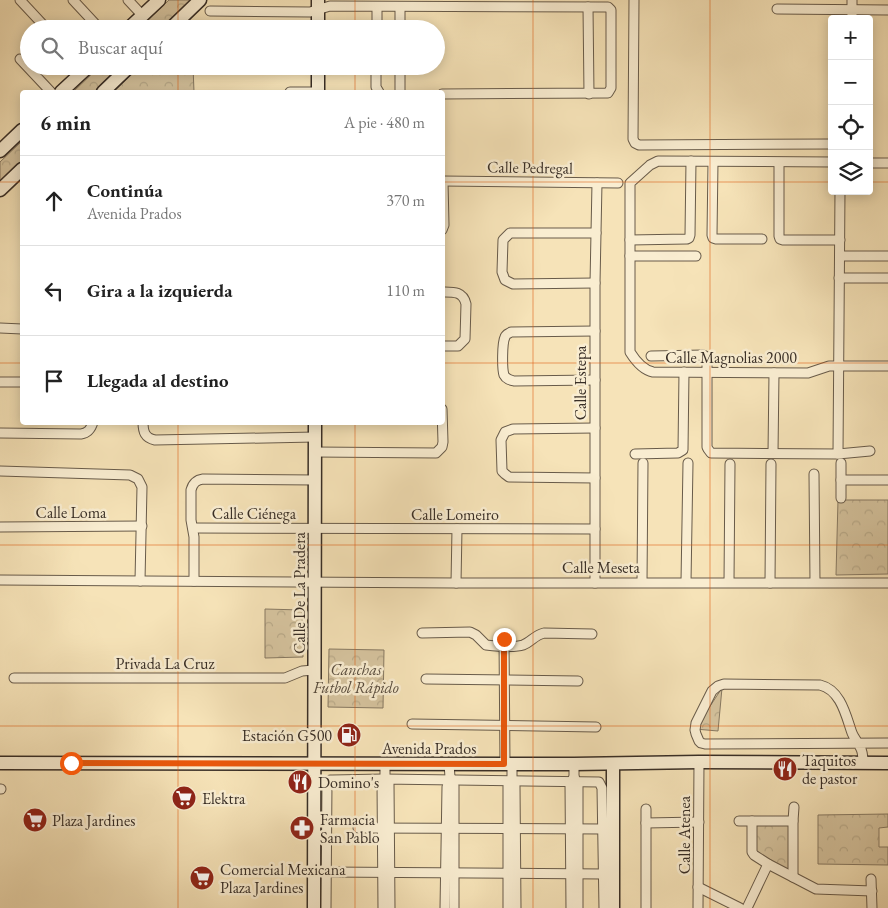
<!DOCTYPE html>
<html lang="es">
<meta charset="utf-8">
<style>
:root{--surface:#fff;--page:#f6f6f6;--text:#222;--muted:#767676;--line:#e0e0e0}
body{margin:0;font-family:"EB Garamond",serif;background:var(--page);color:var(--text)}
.controls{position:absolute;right:15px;top:15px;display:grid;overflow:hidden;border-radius:5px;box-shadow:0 2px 12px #0003}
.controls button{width:45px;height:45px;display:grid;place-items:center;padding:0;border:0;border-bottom:1px solid var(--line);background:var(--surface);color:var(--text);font:25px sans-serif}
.stop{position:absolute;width:15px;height:15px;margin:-11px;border:4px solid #ea580c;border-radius:50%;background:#fff}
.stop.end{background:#ea580c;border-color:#fff;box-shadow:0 1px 5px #0008}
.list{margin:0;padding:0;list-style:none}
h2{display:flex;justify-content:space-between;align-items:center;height:65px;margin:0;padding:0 20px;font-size:21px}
h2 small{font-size:16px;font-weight:400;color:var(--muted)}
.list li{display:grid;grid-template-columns:32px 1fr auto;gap:15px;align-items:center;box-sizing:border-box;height:90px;padding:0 20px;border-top:1px solid var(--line)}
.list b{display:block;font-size:19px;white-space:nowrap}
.list p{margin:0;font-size:16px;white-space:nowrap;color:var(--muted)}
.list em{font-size:16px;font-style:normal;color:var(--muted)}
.icon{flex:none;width:28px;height:28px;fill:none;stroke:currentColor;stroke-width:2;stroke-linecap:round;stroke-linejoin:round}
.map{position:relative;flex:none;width:888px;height:908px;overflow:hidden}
.search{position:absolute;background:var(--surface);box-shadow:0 2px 12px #0003;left:20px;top:20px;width:425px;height:55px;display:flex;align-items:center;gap:12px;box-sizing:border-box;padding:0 18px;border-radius:28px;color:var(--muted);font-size:19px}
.panel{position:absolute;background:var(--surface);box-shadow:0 2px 12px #0003;left:20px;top:90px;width:425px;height:335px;border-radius:5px}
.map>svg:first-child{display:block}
</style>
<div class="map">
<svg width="888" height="908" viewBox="0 0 888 908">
<defs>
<pattern id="park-crowns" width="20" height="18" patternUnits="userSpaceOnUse" patternTransform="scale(1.25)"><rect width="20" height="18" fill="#d6c49f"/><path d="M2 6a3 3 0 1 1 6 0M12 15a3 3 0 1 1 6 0" fill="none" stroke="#b8a989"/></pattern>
</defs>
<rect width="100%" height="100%" fill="#f6e3b8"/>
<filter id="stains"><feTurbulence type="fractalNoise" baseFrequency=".004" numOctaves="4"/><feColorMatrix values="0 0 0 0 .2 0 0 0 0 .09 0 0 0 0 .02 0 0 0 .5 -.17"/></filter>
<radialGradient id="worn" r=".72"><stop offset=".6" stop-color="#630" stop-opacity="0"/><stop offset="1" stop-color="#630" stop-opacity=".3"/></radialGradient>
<!-- park -->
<g fill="url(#park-crowns)" stroke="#877962">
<path d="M169 0H193L163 29H139Z"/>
<path d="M100 66H124L96 92H73Z"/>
<path d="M140 66H193L194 92H113Z"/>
<path d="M22 141V163L0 184V162Z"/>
<path d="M838 500H888V574L836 575Z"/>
<path d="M265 609 302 610 303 657 265 658Z"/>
<path d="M329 649 384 650 383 708 328 707Z"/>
<path d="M722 688 718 731 695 729Z"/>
<path d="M888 814V827L879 828V847H888V865L818 864V815Z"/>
<path d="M792 821 795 874 749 856V823Z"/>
</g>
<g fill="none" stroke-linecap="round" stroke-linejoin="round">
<defs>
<g id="street">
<path d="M20 0 47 29"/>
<path d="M73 0 100 29"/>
<path d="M128 0 142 15"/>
<path d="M634 0 633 139 635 143 639 145 832 144"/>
<path d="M377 7V29"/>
<path d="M588 7 589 94"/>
<path d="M777 9 888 10"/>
<path d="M210 11 310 12 330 6 606 7H608L611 10V88L608 93 442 94"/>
<path d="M852 19V0"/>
<path d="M338 28H377"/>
<path d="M400 29V7"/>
<path d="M20 59 51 92"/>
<path d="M376 66V87L379 92"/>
<path d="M290 92H318"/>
<path d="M400 92V66"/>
<path d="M713 162 712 235 713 238 716 239H762"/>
<path d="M832 162 658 161 650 165 630 183V352C635 360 643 370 653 372L808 373 829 366H888"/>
<path d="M779 163V236L780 239 783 240H840"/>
<path d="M869 163H888"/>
<path d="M442 181 618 183"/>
<path d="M442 230 444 225 443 181"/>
<path d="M630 240 687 239 689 238 690 235 691 161"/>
<path d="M630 256H696"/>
<path d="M840 256H888"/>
<path d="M839 278H888"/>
<path d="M595 283 513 284 505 280 502 272 503 240 510 233H596"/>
<path d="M442 292C453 292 463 291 466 304L465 339 458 346H442"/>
<path d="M0 328 22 329"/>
<path d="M595 331 511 332C508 334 506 334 505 337 502 343 502 369 504 375 506 379 510 380 514 381L595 380"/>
<path d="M651 356 703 355 707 357V447L708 449 711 453 838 454 870 451"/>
<path d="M0 382H22"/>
<path d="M143 422C143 432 145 438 155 440L315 437"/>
<path d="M595 428 513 429 505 432 501 440 502 471 505 474 509 477 595 478"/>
<path d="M0 433 81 434C88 433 91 429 93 422"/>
<path d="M315 452 436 453 442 447 443 442 442 409"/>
<path d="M773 453 774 373"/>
<path d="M635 454 678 453 683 450 684 372"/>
<path d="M838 454 840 191"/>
<path d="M841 463V498"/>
<path d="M0 471 130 475 138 479 142 487 140 581"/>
<path d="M814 474 815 582"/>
<path d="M841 480H888"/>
<path d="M0 527 142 526"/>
<path d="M193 528 595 529"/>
<path d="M0 580 456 583H888"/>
<path d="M194 581V537L191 520V490C193 483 196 480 203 479L315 480"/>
<path d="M642 582 643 463"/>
<path d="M686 582 688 463"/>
<path d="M729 582 730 464"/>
<path d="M456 583 457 529"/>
<path d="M595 583V283L597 183"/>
<path d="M770 583 771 464"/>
<path d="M422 633 470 632 476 635 486 645C495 646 514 648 523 645 531 642 535 635 544 633L592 634"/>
<path d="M504 639 505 764"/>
<path d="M14 678H285L302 671 314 670"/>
<path d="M426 679 578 681"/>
<path d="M412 724 596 727"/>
<path d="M863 762C863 757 863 752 860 747 858 742 854 738 852 733 846 716 841 690 820 685L724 684 718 686 712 691 696 723 695 730 696 734 699 741 701 743 705 744 888 743"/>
<path d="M385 777 389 783 390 908"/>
<path d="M450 777 453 781 454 786V908"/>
<path d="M574 777 578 785V908"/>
<path d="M512 779 515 786 516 908"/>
<path d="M0 789H1"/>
<path d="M739 821H793"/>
<path d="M752 821V852L754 855 768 864 816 889 872 891"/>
<path d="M646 823 699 822"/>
<path d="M358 828 603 829"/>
<path d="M326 872 604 874"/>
<path d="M793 877V821L794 807"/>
<path d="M871 879 872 908"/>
<path d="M698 887 740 908"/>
<path d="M326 908 327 783 330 780H332L383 779 599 782 602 788 604 908"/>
<path d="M383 908 382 783 383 779 385 777V764"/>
<path d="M445 908 447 787 450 777 449 764"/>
<path d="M508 908V786L512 779V764"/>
<path d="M571 908 570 784 574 777V764"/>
<path d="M646 908V809"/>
<path d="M698 908 699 762"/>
<path d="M747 908 768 864"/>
</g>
<g id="secondary">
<path d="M128 29 159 0"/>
<path d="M170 29 200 0"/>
<path d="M318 29V0"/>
<path d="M61 92 89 66"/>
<path d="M103 92 130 66"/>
<path d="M318 92V66"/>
<path d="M0 151 22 130"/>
<path d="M0 190 22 169"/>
<path d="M0 763 574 764 699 762 888 763"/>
<path d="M314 908 315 422"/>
<path d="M613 908V764"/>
</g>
</defs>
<!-- street casing -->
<use href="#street" stroke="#685b4a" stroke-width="11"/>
<!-- secondary casing -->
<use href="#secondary" stroke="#382e26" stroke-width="15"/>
<!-- street -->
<use href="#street" stroke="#f9edd1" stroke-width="9"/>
<!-- secondary -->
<use href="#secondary" stroke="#f9edd1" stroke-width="12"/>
</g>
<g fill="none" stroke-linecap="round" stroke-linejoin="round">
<!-- route -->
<path stroke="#ea580c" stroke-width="6" d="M71 763 504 764V639"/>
</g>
<!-- grid -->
<path fill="none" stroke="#df570d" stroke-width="1" stroke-opacity="0.55" d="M178 0V29M355 0V29M533 0V908M710 0V908M178 66V92M355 66V92M0 182H22M442 182H832M869 182H888M0 363H22M442 363H888M178 422V908M355 422V908M0 545H888M0 726H888"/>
<!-- icons -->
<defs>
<symbol id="fuel-disc" viewBox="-11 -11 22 22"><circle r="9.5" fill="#8f2418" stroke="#f9edd1"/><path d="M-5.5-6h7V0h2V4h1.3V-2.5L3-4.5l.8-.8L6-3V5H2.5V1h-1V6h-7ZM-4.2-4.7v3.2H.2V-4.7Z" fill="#fff"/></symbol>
<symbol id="restaurant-disc" viewBox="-11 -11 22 22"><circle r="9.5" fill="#8f2418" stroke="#f9edd1"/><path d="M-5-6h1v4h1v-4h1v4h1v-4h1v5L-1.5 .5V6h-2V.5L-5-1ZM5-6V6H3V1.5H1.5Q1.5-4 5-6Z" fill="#fff"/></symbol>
<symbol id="supermarket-disc" viewBox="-11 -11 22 22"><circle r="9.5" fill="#8f2418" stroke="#f9edd1"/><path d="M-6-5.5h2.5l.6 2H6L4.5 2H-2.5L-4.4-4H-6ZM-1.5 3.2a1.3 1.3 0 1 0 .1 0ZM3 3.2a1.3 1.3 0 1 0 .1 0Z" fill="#fff"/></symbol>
<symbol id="pharmacy-disc" viewBox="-11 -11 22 22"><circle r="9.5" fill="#8f2418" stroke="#f9edd1"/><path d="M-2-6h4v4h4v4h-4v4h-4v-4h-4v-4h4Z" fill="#fff"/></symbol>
</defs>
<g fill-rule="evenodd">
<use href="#fuel-disc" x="335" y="721" width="28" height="28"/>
<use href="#restaurant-disc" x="771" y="755" width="28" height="28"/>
<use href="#restaurant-disc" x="286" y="768" width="28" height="28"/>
<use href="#supermarket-disc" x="170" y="784" width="28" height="28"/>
<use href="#supermarket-disc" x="21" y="806" width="28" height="28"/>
<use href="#pharmacy-disc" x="288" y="814" width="28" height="28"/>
<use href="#supermarket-disc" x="188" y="864" width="28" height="28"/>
</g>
<g text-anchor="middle" stroke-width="5" stroke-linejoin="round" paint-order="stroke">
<!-- street labels -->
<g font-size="16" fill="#382e26" stroke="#f9edd1">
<text transform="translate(530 167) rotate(1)" y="6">Calle Pedregal</text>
<text x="731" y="363">Calle Magnolias 2000</text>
<text transform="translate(580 383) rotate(-90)" y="6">Calle Estepa</text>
<text x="71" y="518">Calle Loma</text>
<text x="254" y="519">Calle Ciénega</text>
<text x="455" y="520">Calle Lomeiro</text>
<text x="601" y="573">Calle Meseta</text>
<text transform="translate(299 593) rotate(-90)" y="6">Calle De La Pradera</text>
<text x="165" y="669">Privada La Cruz</text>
<text x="429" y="754">Avenida Prados</text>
<text transform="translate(684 835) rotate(-90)" y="6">Calle Atenea</text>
</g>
<!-- park labels -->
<g font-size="16" font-style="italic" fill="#584c3e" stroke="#f9edd1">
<text x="356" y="675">Canchas<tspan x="356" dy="18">Futbol Rápido</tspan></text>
</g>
<!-- poi labels -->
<g font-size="16" fill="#382e26" stroke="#f9edd1" text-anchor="start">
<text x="332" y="741" text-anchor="end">Estación G500</text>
<text x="802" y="766">Taquitos<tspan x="802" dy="18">de pastor</tspan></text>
<text x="318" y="788">Domino's</text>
<text x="202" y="804">Elektra</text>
<text x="320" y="825">Farmacia<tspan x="320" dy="18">San Pablo</tspan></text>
<text x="52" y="826">Plaza Jardines</text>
<text x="220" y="875">Comercial Mexicana<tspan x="220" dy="18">Plaza Jardines</tspan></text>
</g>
</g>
<rect width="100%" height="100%" filter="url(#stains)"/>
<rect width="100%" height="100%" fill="url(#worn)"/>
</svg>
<div class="controls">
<button>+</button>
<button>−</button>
<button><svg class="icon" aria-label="locate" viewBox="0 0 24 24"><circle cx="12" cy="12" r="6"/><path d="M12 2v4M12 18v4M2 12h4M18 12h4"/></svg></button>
<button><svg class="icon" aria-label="layers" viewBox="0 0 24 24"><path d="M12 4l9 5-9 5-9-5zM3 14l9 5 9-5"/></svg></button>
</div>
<div class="stop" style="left:71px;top:763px"></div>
<div class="stop end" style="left:504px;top:639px"></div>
<div class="search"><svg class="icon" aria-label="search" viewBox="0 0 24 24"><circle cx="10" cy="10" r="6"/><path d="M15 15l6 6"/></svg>Buscar aquí</div>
<section class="panel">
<h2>6 min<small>A pie · 480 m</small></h2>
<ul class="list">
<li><svg class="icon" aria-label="ahead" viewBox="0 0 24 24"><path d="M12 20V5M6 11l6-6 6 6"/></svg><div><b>Continúa</b><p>Avenida Prados</p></div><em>370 m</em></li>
<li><svg class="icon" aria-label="left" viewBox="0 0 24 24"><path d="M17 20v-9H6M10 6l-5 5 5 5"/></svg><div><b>Gira a la izquierda</b></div><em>110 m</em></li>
<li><svg class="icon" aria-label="arrive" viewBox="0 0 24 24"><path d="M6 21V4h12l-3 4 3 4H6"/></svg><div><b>Llegada al destino</b></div></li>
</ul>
</section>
</div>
